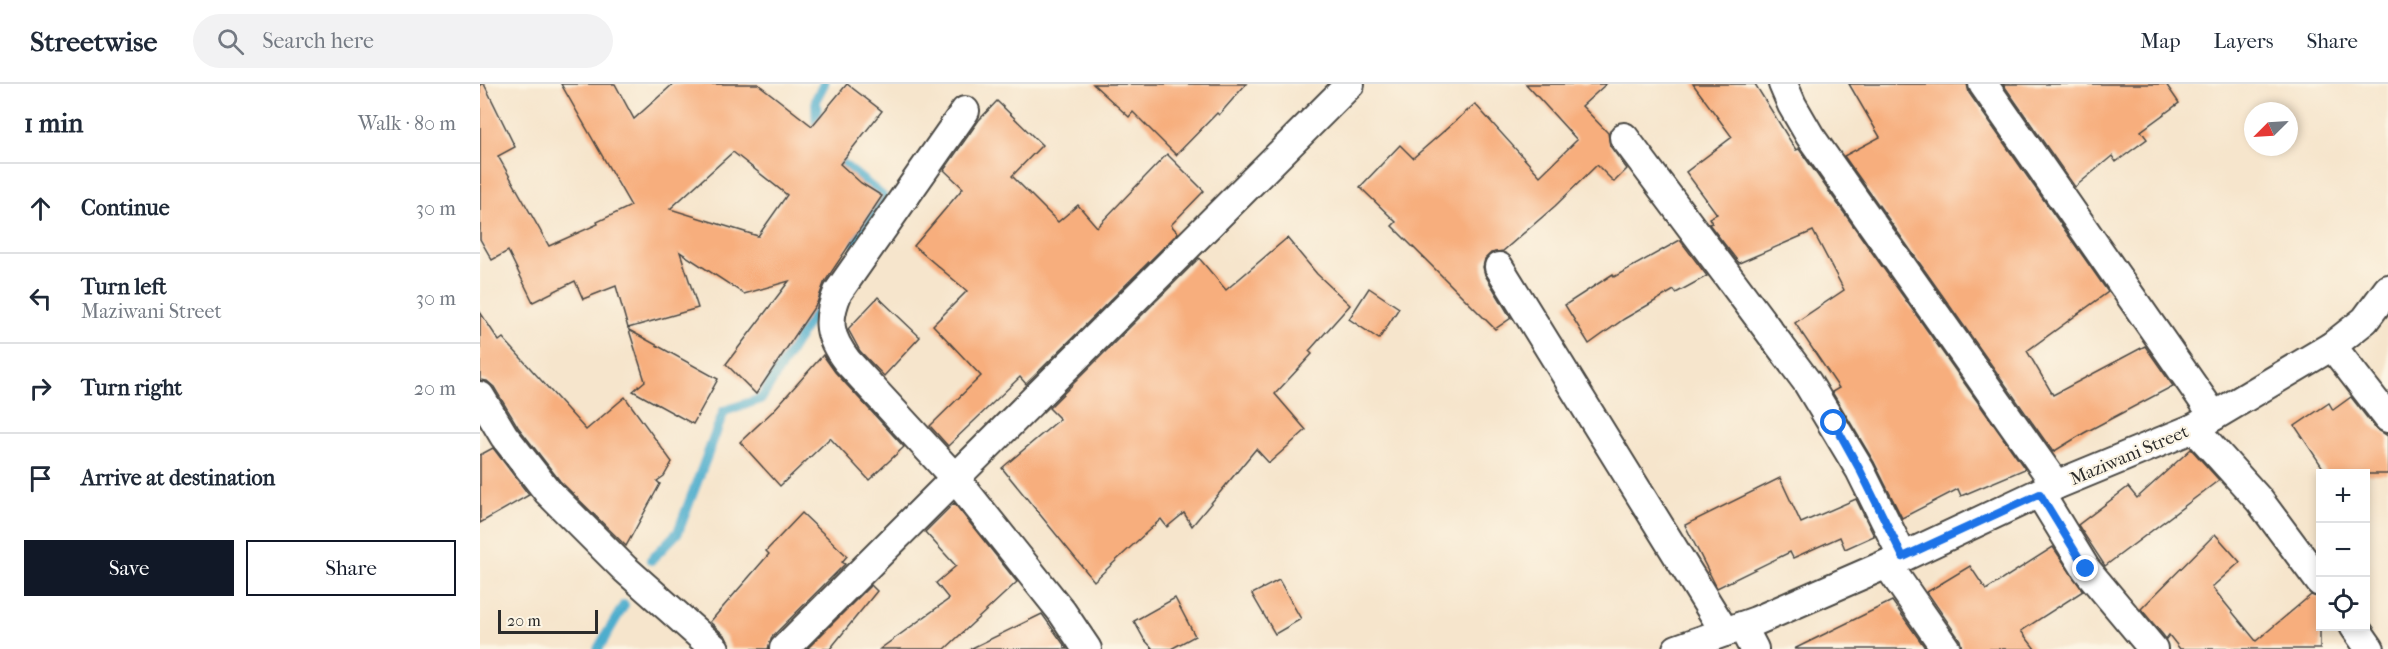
<!DOCTYPE html>
<meta charset="utf-8">
<style>
:root{--surface:#fff;--page:#f2f2f3;--text:#1f2937;--muted:#747a83;--line:#e0e1e3;--accent:#111827}
body{margin:0;font-family:"IM FELL French Canon",serif;background:var(--page);color:var(--text)}
.controls{position:absolute;right:18px;bottom:18px;display:grid;overflow:hidden;border-radius:0px;box-shadow:0 3px 9px #0003}
.controls button{width:54px;height:54px;display:grid;place-items:center;padding:0;border:0;border-bottom:2px solid var(--line);background:var(--surface);color:var(--text);font:30px sans-serif}
.compass{position:absolute;left:1764px;top:18px;width:54px;height:54px;border-radius:50%;background:var(--surface);box-shadow:0 3px 9px #0003;rotate:246deg}
.scale{position:absolute;left:18px;bottom:15px;width:100px;box-sizing:border-box;padding-left:6px;border:3px solid #2b2b2b;border-top:0;font-size:16px;line-height:21px;white-space:nowrap;color:#2b2b2b;-webkit-text-stroke:4px #fcf5e5;paint-order:stroke}
.stop{position:absolute;width:18px;height:18px;margin:-14px;border:4px solid #1a73e8;border-radius:50%;background:#fff}
.stop.end{background:#1a73e8;border-color:#fff;box-shadow:0 2px 6px #0008}
.list{margin:0;padding:0;list-style:none}
h2{display:flex;justify-content:space-between;align-items:center;height:78px;margin:0;padding:0 24px;font-size:26px}
h2 small{font-size:20px;font-weight:400;color:var(--muted)}
.list li{display:grid;grid-template-columns:39px 1fr auto;gap:18px;align-items:center;box-sizing:border-box;height:90px;padding:0 24px;border-top:2px solid var(--line)}
.list b{display:block;font-size:22px;white-space:nowrap}
.list p{margin:0;font-size:20px;white-space:nowrap;color:var(--muted)}
.list em{font-size:20px;font-style:normal;color:var(--muted)}
.actions{display:flex;gap:12px;padding:18px 24px}
.actions a{flex:1;padding:14px 0;border:2px solid var(--accent);border-radius:0px;text-align:center;font-size:21px;color:var(--accent)}
.actions .main{background:var(--accent);color:#fff}
.icon{flex:none;width:33px;height:33px;fill:none;stroke:currentColor;stroke-width:2;stroke-linecap:round;stroke-linejoin:round}
.map{position:relative;flex:none;width:1908px;height:565px;overflow:hidden}
header{display:flex;align-items:center;gap:36px;box-sizing:border-box;height:84px;padding:0 30px;background:var(--surface);border-bottom:2px solid var(--line)}
header strong{font-size:28px}
nav{display:flex;gap:33px;margin-inline-start:auto;font-size:21px}
.search{width:420px;height:54px;background:var(--page);display:flex;align-items:center;gap:15px;box-sizing:border-box;padding:0 21px;border-radius:33px;color:var(--muted);font-size:22px}
main{display:flex}
aside{flex:1;background:var(--surface)}
.map>svg:first-child{display:block}
</style>
<header>
<strong>Streetwise</strong>
<div class="search"><svg class="icon" aria-label="search" viewBox="0 0 24 24"><circle cx="10" cy="10" r="6"/><path d="M15 15l6 6"/></svg>Search here</div>
<nav><a>Map</a><a>Layers</a><a>Share</a></nav>
</header>
<main>
<aside>
<h2>1 min<small>Walk · 80 m</small></h2>
<ul class="list">
<li><svg class="icon" aria-label="ahead" viewBox="0 0 24 24"><path d="M12 20V5M6 11l6-6 6 6"/></svg><div><b>Continue</b></div><em>30 m</em></li>
<li><svg class="icon" aria-label="left" viewBox="0 0 24 24"><path d="M17 20v-9H6M10 6l-5 5 5 5"/></svg><div><b>Turn left</b><p>Maziwani Street</p></div><em>30 m</em></li>
<li><svg class="icon" aria-label="right" viewBox="0 0 24 24"><path d="M7 20v-9h11M14 6l5 5-5 5"/></svg><div><b>Turn right</b></div><em>20 m</em></li>
<li><svg class="icon" aria-label="arrive" viewBox="0 0 24 24"><path d="M6 21V4h12l-3 4 3 4H6"/></svg><div><b>Arrive at destination</b></div></li>
</ul>
<div class="actions"><a class="main">Save</a><a>Share</a></div>
</aside>
<div class="map">
<svg width="1908" height="565" viewBox="0 0 1908 565">
<rect width="100%" height="100%" fill="#fcf5e5"/>
<filter id="ink" filterUnits="userSpaceOnUse"><feTurbulence type="fractalNoise" baseFrequency=".0167" numOctaves="2"/><feDisplacementMap in="SourceGraphic" scale="12" xChannelSelector="R" yChannelSelector="G"/><feConvolveMatrix kernelMatrix="1 2 1 2 8 2 1 2 1" color-interpolation-filters="sRGB"/></filter>
<filter id="wash" filterUnits="userSpaceOnUse"><feTurbulence type="fractalNoise" baseFrequency=".008" numOctaves="4" result="noise"/><feDisplacementMap in="SourceGraphic" scale="24" xChannelSelector="R" yChannelSelector="G"/><feGaussianBlur stdDeviation="1.35" result="paint"/><feColorMatrix in="noise" values="0 0 0 0 0 0 0 0 0 0 0 0 0 0 0 0 0 1.4 0 .05"/><feComposite in="paint" operator="in"/></filter>
<g filter="url(#wash)">
<rect width="100%" height="100%" fill="#f6e5cc"/>
<g fill="none" stroke-linecap="round" stroke-linejoin="round">
<!-- stream -->
<g stroke="#4eadcd" stroke-width="10">
<path d="M337 49 336 15 344 0"/>
<path d="M350 70 402 112 376 161"/>
<path d="M171 476 198 448 244 327 281 315 347 207"/>
<path d="M118 565 144 521"/>
</g>
</g>
<g id="blocks">
<!-- building -->
<g fill="#f7ae7d" fill-rule="evenodd">
<path d="M0 0H4L35 63 18 72 69 162 118 140 117 138 151 122 81 0H135L154 35 193 0H278L332 42 367 0 402 27 360 80 381 99 402 112 344 199 337 219 276 310 246 280 309 197 264 210 200 168 218 224 148 244 136 202 103 215 95 197 53 218 28 167 12 176 0 155ZM253 68 307 111 278 152 190 125Z"/>
<path d="M613 0H766L739 31 737 29 696 71 653 28 649 33Z"/>
<path d="M1046 0H1126L1102 22 1128 49 1130 62 1147 85 1134 98 1117 81 1075 122 1023 167 1011 169 1005 175 1003 183 1005 191 1031 234 1015 245 912 142 916 138 880 103 920 61 933 74 995 20 1060 92 1097 56Z"/>
<path d="M1213 0H1275L1316 66 1319 65 1545 385 1481 412 1478 405 1422 434 1394 378 1352 308 1359 304 1315 239 1364 206 1333 147 1259 179 1229 140 1232 139 1229 134 1237 130 1206 88 1252 53Z"/>
<path d="M1369 0H1487L1489 9 1628 208 1547 267 1573 311 1665 262 1693 302 1604 349 1573 368 1364 72 1400 53Z"/>
<path d="M1523 0H1686L1699 19 1661 47 1667 55 1636 78 1632 72 1595 103Z"/>
<path d="M517 17 562 61 532 92 578 138 598 121 617 143 687 70 724 107 691 141 698 149 546 300 540 293 468 362 450 342 501 292 453 241 487 207 434 162 483 104 464 86 499 36Z"/>
<path d="M807 154 837 190 870 221 829 267 832 270 795 310 826 346 789 379 776 365 712 442 704 429 687 443 681 435 614 497 522 384 580 335 569 324 719 174 746 206Z"/>
<path d="M1200 156 1227 192 1196 209 1194 206 1144 235 1109 260 1085 221 1133 190 1134 193Z"/>
<path d="M889 204 919 224 899 255 869 235Z"/>
<path d="M398 213 440 253 404 292 380 267 368 245Z"/>
<path d="M0 228 19 257 23 254 106 346 145 313 192 378 184 392 177 397 180 400 146 462 80 397 38 343 14 303 7 297 0 296Z"/>
<path d="M149 246 238 295 213 340 153 307 165 297Z"/>
<path d="M343 271 355 288 424 363 389 396 350 354 300 402 260 358 293 327Z"/>
<path d="M1871 313 1895 344 1908 352V390H1847L1815 342 1849 319 1853 326Z"/>
<path d="M13 364 49 411 0 439V371Z"/>
<path d="M1711 365 1739 396 1625 482 1598 441 1648 403 1657 414Z"/>
<path d="M1300 394 1321 439 1376 415 1394 452 1365 465 1360 453 1313 474 1310 468 1237 504 1205 441Z"/>
<path d="M474 419 537 498 465 565H400L469 515 456 499 476 482 445 448Z"/>
<path d="M322 429 367 472 362 478 365 480 292 553 288 565H251L246 553 230 538 289 470 286 467Z"/>
<path d="M1735 450 1760 478 1732 503 1776 557 1831 511 1840 514V565H1700L1689 551 1686 555 1683 551 1661 525Z"/>
<path d="M1573 463 1603 507 1541 547 1555 565H1482L1480 556 1447 508 1490 482 1506 506Z"/>
<path d="M799 496 821 535 795 550 772 510Z"/>
<path d="M391 501 397 507 350 565H327Z"/>
<path d="M695 514 715 552 691 565H673L664 555 654 537Z"/>
<path d="M1412 517 1446 565H1314Z"/>
<path d="M562 530 587 565H490Z"/>
</g>
</g>
</g>
<g filter="url(#ink)">
<use href="#blocks" fill-opacity="0" stroke="#494743" stroke-width="1.5"/>
<g fill="none" stroke-linecap="round" stroke-linejoin="round">
<defs>
<g id="street">
<path d="M1303 0 1312 21 1330 52 1576 401"/>
<path d="M1503 0 1734 332"/>
<path d="M485 27 358 208C346 236 348 252 367 277L474 393 582 528 607 565"/>
<path d="M1144 53 1327 298 1380 386 1423 473"/>
<path d="M1019 183 1245 548"/>
<path d="M1852 262 1908 334"/>
<path d="M0 312 24 352 68 408 145 485 235 565"/>
<path d="M1714 344 1779 416 1840 498"/>
<path d="M1560 410 1606 485 1673 565"/>
<path d="M1407 480 1466 565"/>
<path d="M1262 542 1274 565"/>
<path d="M1874 542 1890 565"/>
<path d="M304 565 870 0"/>
<path d="M1197 565 1276 537 1423 473 1576 401 1714 344 1852 262 1885 236 1908 205"/>
</g>
</defs>
<!-- street casing -->
<use href="#street" stroke="#494743" stroke-width="32"/>
<!-- street -->
<use href="#street" stroke="#fff" stroke-width="28"/>
</g>
</g>
<g fill="none" stroke-linecap="round" stroke-linejoin="round" filter="url(#ink)">
<!-- route -->
<path stroke="#1a73e8" stroke-width="8" d="M1354 339 1380 386 1423 473 1560 410 1606 485"/>
</g>
<g text-anchor="middle" stroke-width="4.5" stroke-linejoin="round" paint-order="stroke">
<!-- street labels -->
<g font-size="18" fill="#2b2b2b" stroke="#fcf5e5">
<text transform="translate(1649 371) rotate(-23)" y="6">Maziwani Street</text>
</g>
</g>
</svg>
<div class="controls">
<button>+</button>
<button>−</button>
<button><svg class="icon" aria-label="locate" viewBox="0 0 24 24"><circle cx="12" cy="12" r="6"/><path d="M12 2v4M12 18v4M2 12h4M18 12h4"/></svg></button>
</div>
<svg class="compass" viewBox="-18 -18 36 36"><path d="M0-13l5 13h-10z" fill="#e53935"/><path d="M0 13l5-13h-10z" fill="#747a83"/></svg>
<div class="scale">20 m</div>
<div class="stop" style="left:1354px;top:339px"></div>
<div class="stop end" style="left:1606px;top:485px"></div>
</div>
</main>
